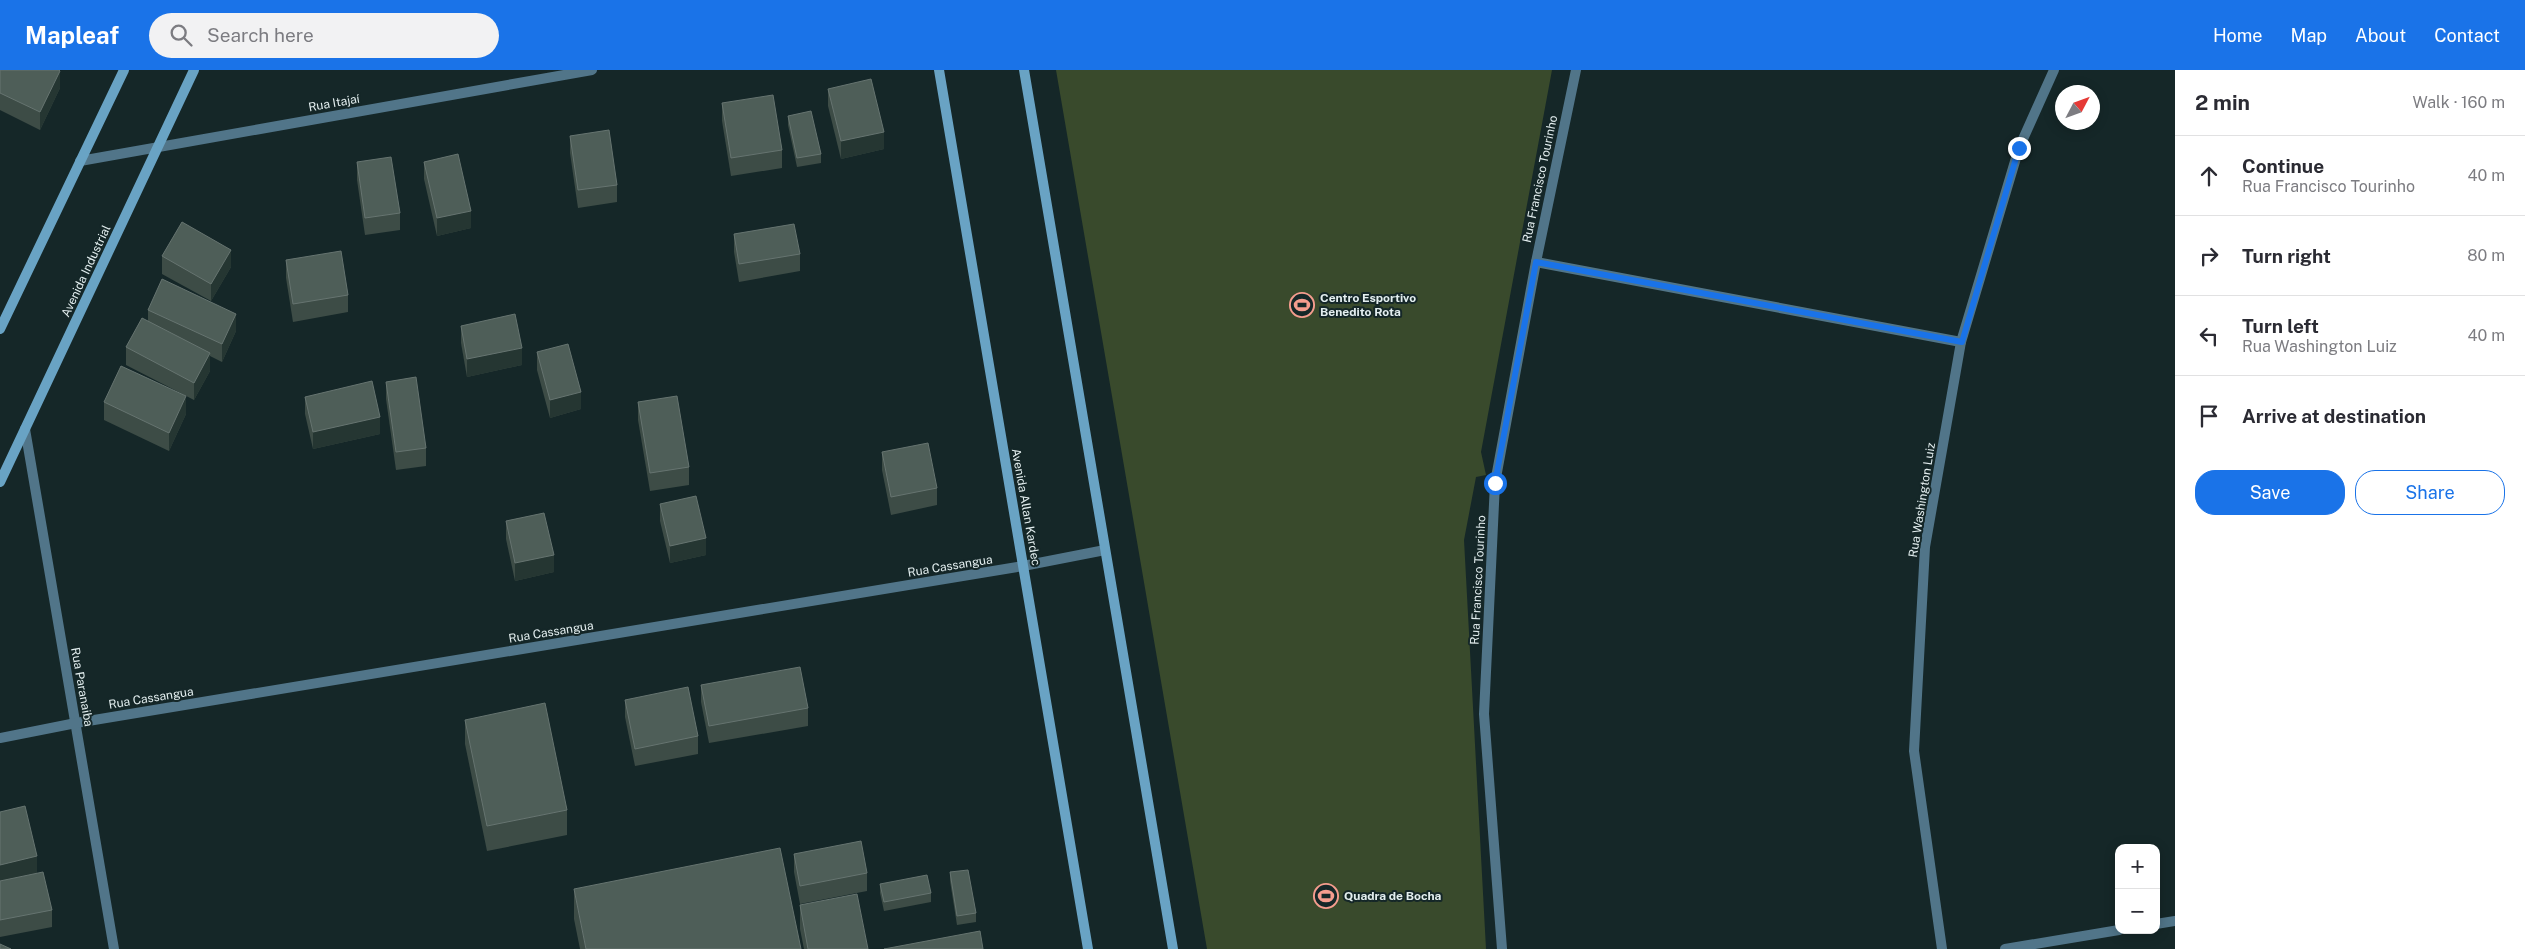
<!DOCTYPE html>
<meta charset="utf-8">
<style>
:root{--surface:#fff;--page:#f2f2f3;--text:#2b2b33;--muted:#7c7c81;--line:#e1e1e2;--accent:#1a73e8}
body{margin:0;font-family:"Public Sans",sans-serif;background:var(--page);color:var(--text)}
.controls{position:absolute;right:15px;bottom:15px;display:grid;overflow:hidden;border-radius:10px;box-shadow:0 2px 12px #0003}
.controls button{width:45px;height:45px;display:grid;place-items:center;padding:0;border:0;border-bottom:1px solid var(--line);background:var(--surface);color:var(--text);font:25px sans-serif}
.compass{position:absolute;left:2055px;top:15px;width:45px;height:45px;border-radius:50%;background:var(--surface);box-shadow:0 2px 12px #0003;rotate:49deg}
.stop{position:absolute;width:15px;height:15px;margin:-11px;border:4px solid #1a73e8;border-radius:50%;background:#fff}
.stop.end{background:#1a73e8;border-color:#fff;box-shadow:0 1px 5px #0008}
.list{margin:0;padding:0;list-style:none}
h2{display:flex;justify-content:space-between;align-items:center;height:65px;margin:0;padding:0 20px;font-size:21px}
h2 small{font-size:16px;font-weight:400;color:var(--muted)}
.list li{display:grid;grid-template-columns:32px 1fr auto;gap:15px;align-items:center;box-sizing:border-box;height:80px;padding:0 20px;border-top:1px solid var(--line)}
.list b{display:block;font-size:19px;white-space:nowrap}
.list p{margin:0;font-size:16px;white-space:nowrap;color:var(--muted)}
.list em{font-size:16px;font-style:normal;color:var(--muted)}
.actions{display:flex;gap:10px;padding:15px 20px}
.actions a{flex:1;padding:11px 0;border:1px solid var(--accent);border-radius:20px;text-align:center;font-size:18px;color:var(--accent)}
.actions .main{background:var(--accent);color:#fff}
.icon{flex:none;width:28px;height:28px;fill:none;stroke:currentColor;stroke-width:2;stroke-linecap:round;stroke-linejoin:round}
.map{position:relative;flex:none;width:2175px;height:879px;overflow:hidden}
header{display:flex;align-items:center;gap:30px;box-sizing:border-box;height:70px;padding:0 25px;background:var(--accent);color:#fff}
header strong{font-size:24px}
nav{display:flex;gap:28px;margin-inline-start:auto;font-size:18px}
.search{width:350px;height:45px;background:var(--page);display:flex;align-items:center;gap:12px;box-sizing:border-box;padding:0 18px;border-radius:28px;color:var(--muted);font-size:19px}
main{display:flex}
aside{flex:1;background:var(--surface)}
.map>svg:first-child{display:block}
</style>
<header>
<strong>Mapleaf</strong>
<div class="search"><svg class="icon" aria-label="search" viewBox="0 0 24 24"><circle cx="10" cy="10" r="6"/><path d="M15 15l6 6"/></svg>Search here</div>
<nav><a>Home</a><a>Map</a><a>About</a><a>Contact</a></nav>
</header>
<main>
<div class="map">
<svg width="2175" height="879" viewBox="0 0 2175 879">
<rect width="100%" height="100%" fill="#152728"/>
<!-- green -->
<path fill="#394a2c" d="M1056 0H1552L1481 382 1486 405 1476 407 1464 470 1486 879H1207Z"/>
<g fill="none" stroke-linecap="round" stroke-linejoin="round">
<!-- street -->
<g stroke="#517589" stroke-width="10">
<path d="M80 91 592 0"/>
<path d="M1536 192 1961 272"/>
<path d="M25 359 114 879"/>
<path d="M0 668 76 653 1023 496 1105 480"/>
<path d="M2156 854 2175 851"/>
<path d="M1502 879 1484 644 1495 413 1536 192 1576 0"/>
<path d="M1942 879 1914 681 1925 477 1961 272 2019 78 2054 0"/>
<path d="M2005 879 2119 860"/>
</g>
<!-- secondary -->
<g stroke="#69a3c4" stroke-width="10">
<path d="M939 0 1088 879"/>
<path d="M1024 0 1173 879"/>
<path d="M0 259 124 0"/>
<path d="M0 412 194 0"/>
</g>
</g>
<!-- wall -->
<g fill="#3d4c46">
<path d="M0 0 60 18 40 60 0 40Z"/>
<path d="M828 19 884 79 841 89 828 36Z"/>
<path d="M722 33 782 80V98L731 106 722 51Z"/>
<path d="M788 46 821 84V93L797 97 788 55Z"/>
<path d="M570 66 617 115V132L578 138 570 83Z"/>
<path d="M357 92 400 143V160L365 165 357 110Z"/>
<path d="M424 92 471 158 437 166 424 109Z"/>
<path d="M734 164 800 184V201L739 212 734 182Z"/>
<path d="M162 186 231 197 211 231 162 204Z"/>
<path d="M286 190 348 225V242L293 252 286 208Z"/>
<path d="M148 240 236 261 222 292 210 286V301L194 330 126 295V277L148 251Z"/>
<path d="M461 256 522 295 467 307 461 273Z"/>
<path d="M537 282 581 339 550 348 537 300Z"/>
<path d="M386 312 426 378V396L396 400 386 329Z"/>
<path d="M305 327 380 364 313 379 305 344Z"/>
<path d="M104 332 186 344 169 381 104 350Z"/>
<path d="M638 332 689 397V415L650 421 638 350Z"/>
<path d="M882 382 937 418V435L891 445 882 400Z"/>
<path d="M660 434 706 485 670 493 660 451Z"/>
<path d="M506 451 554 502 515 511 506 469Z"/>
<path d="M701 615 808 638V656L709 673 701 632Z"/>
<path d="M625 630 698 666V684L635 696 625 647Z"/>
<path d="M465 650 567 740V765L487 781 465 674Z"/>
<path d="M0 742 37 803 21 807 52 840V857L0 867Z"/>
<path d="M794 784 867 803V821L800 834 794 802Z"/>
<path d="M950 802 976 843V852L957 855 950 811Z"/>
<path d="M880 814 931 823V832L884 841 880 823Z"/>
<path d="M574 819 801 879H580L574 849Z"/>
<path d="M800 835 868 879H804L800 859Z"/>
</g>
<!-- shaded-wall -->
<g fill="#253632">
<path d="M60 1V18L40 60V42Z"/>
<path d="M884 62V79L841 89V71Z"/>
<path d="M471 141V158L437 166V148Z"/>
<path d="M231 180V197L211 231V214Z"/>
<path d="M236 244V261L222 292V274Z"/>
<path d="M522 278V295L467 307V289Z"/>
<path d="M210 283V301L194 330V313Z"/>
<path d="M581 322V339L550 348V330Z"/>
<path d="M186 326V344L169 381V363Z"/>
<path d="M380 347V364L313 379V362Z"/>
<path d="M706 468V485L670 493V476Z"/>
<path d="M554 485V502L515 511V493Z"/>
<path d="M37 786V803L0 812V795Z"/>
</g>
<!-- building -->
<g fill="#4e5e58" stroke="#667470">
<path d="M0 0H59L60 1 40 42 0 23Z"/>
<path d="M871 9 884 62 841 71 828 19Z"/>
<path d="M773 25 782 80 731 88 722 33Z"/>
<path d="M811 41 821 84 797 88 788 46Z"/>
<path d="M609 60 617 115 578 120 570 66Z"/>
<path d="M458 84 471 141 437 148 424 92Z"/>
<path d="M391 87 400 143 365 148 357 92Z"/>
<path d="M182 152 231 180 211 214 162 186Z"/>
<path d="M794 154 800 184 739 194 734 164Z"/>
<path d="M341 181 348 225 293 234 286 190Z"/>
<path d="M162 209 236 244 222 274 148 240Z"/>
<path d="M515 244 522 278 467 289 461 256Z"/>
<path d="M142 248 210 283 194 313 126 277Z"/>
<path d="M568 274 581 322 550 330 537 282Z"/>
<path d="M121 296 186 326 169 363 104 332Z"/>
<path d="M416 307 426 378 396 382 386 312Z"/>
<path d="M372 311 380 347 313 362 305 327Z"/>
<path d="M677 326 689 397 650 403 638 332Z"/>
<path d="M928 373 937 418 891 427 882 382Z"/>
<path d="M696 426 706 468 670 476 660 434Z"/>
<path d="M544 443 554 485 515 493 506 451Z"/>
<path d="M800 597 808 638 709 656 701 615Z"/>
<path d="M688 617 698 666 635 679 625 630Z"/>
<path d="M545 633 567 740 487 756 465 650Z"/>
<path d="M25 736 37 786 0 795V742Z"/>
<path d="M861 771 867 803 800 816 794 784Z"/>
<path d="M780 778 801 879H586L574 819Z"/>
<path d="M968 800 976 843 957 846 950 802Z"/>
<path d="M43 802 52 840 0 850V811Z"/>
<path d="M927 805 931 823 884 832 880 814Z"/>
<path d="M857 824 868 879H808L800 835Z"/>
<path d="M980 861 983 879H884Z"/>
<path d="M0 874 11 879H0Z"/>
</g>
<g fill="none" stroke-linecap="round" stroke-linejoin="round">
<!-- route -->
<path stroke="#1a73e8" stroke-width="6" d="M1495 413 1536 192 1962 272 2019 78"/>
</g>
<!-- icons -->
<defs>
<symbol id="stadium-ring" viewBox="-11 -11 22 22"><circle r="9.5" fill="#152728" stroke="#f59d8e" stroke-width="1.5"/><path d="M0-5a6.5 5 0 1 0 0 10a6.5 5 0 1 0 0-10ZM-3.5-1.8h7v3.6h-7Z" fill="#f59d8e"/></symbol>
</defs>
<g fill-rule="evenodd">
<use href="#stadium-ring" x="1288" y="221" width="28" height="28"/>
<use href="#stadium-ring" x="1312" y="812" width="28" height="28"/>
</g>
<g text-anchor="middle" stroke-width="4" stroke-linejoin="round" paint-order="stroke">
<!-- street labels -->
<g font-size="12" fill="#e3eeef" stroke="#152728">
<text transform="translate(334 33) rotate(-10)" y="4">Rua Itajaí</text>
<text transform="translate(1540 109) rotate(-78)" y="4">Rua Francisco Tourinho</text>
<text transform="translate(86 201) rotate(-65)" y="4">Avenida Industrial</text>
<text transform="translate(1922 430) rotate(-81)" y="4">Rua Washington Luiz</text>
<text transform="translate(1026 437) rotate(80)" y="4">Avenida Allan Kardec</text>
<text transform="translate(950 496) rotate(-9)" y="4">Rua Cassangua</text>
<text transform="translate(1478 510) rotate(-87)" y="4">Rua Francisco Tourinho</text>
<text transform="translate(551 562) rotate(-9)" y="4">Rua Cassangua</text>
<text transform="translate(82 617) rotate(80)" y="4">Rua Paranaiba</text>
<text transform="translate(151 628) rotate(-9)" y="4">Rua Cassangua</text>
</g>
<!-- poi labels -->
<g font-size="12" font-weight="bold" fill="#e3eeef" stroke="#152728" text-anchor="start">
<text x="1320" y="232">Centro Esportivo<tspan x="1320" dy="14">Benedito Rota</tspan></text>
<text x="1344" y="830">Quadra de Bocha</text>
</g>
</g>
</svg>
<div class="controls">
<button>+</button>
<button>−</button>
</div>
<svg class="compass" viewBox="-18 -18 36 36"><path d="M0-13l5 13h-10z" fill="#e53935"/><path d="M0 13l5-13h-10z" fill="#7c7c81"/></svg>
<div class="stop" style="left:1495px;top:413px"></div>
<div class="stop end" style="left:2019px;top:78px"></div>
</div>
<aside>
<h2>2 min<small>Walk · 160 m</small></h2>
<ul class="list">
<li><svg class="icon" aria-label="ahead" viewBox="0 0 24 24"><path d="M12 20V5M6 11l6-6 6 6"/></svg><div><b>Continue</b><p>Rua Francisco Tourinho</p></div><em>40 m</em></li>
<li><svg class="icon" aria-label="right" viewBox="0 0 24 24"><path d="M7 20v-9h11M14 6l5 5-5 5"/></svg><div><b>Turn right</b></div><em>80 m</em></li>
<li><svg class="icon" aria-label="left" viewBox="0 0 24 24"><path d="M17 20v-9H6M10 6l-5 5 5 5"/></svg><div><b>Turn left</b><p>Rua Washington Luiz</p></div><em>40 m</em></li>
<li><svg class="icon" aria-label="arrive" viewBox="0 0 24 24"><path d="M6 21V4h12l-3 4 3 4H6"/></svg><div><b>Arrive at destination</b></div></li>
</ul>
<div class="actions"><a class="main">Save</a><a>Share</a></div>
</aside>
</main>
